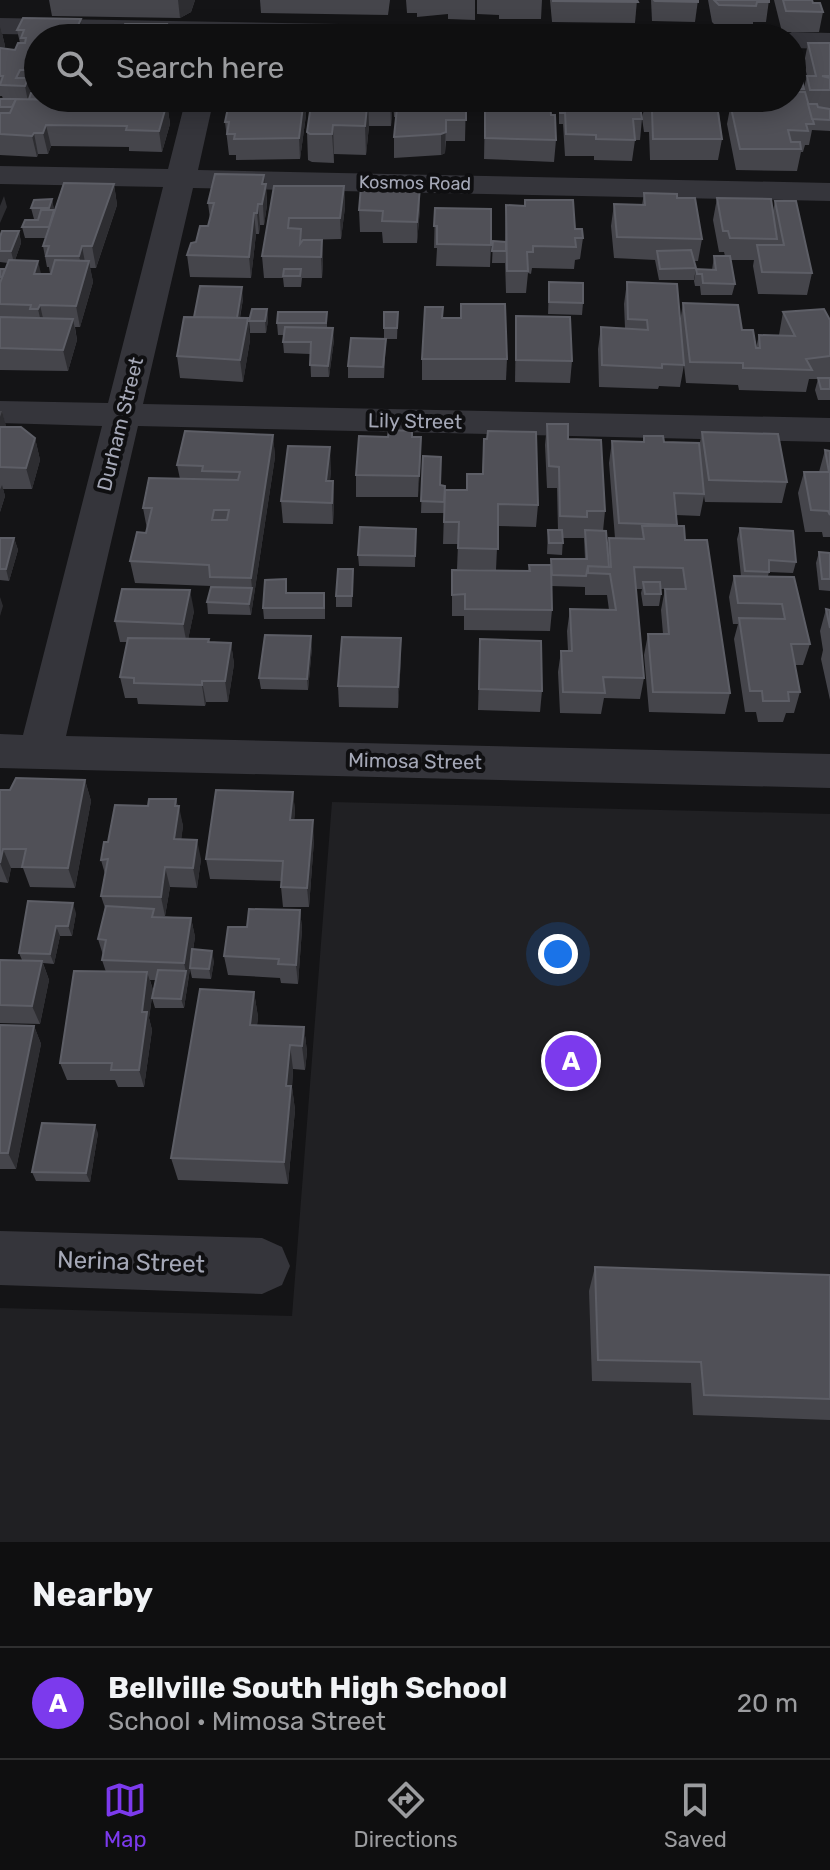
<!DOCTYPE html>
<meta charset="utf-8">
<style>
:root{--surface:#0f0f10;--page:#1d1d1e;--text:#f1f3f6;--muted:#9b9c9f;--line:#2f2f30;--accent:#7c3aed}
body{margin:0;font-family:Rubik,sans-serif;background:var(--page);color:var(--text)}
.you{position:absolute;left:558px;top:954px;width:28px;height:28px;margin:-20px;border:6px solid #fff;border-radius:50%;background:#1a73e8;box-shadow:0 0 0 12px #1a73e833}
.badge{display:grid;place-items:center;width:52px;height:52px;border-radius:50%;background:var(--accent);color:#fff;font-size:26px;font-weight:700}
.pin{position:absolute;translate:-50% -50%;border:4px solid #fff;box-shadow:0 2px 8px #0006}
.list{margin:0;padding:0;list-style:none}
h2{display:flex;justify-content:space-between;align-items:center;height:104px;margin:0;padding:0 32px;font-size:34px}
h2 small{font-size:26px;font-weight:400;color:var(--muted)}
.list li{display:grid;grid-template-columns:52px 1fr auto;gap:24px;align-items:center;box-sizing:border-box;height:112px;padding:0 32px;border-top:2px solid var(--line)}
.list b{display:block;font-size:30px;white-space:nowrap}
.list p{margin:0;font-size:26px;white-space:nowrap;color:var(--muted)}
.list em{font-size:26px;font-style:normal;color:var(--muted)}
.icon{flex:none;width:44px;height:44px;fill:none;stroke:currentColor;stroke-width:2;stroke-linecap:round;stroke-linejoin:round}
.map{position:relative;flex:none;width:830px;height:1542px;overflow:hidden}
.search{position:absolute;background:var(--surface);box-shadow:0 4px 20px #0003;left:24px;right:24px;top:24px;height:88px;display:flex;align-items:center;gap:20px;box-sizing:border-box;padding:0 28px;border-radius:44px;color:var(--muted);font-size:30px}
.sheet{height:216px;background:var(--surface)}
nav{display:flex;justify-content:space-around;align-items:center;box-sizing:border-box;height:112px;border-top:2px solid var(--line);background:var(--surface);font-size:22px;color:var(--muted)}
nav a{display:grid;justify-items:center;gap:4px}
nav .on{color:var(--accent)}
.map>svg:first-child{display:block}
</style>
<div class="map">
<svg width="830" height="1542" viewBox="0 0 830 1542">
<rect width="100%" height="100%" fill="#141416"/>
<!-- built -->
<path fill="#202023" d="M332 802 830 814V1542H0V1308L292 1316Z"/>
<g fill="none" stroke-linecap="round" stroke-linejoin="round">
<!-- minor -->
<g fill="#35353b" fill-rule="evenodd">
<path d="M0 18 688 30 698 32 702 38H225L0 34Z"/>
<path d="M792 32 830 33V49L792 48V38H780Z"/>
<path d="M186 98H214L198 170 830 183V201L193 188 143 404 830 418V442L138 426 66 736 830 754V788L0 768V734L23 735 102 426 0 423V401L108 403 163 187 0 184V166L168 169Z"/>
<path d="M0 1231 262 1238 282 1247 290 1266 282 1285 262 1294 0 1285Z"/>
</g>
</g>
<!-- wall -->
<g fill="#45454b">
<path d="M49 0H195L191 12 180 18 52 16Z"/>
<path d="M260 0H390L388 15 261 13Z"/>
<path d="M406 0H475V20L448 19V14L417 17V13H407Z"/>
<path d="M477 0H542L541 19H499V15L477 14Z"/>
<path d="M550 0H637L635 23 552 22Z"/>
<path d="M651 0H698L695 22 652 21Z"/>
<path d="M708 0H769L766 22H753V26H716L712 22Z"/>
<path d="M774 0H812L813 3 823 12 819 32H782Z"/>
<path d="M81 19 84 38H38V91H30L31 94 46 100H55L57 107H64L65 104 64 98H161L162 102 167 103 170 124 162 152 129 151V147L51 146 48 154H38L37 157 0 155V99H3L2 96H0V25L5 46 4 48 15 50 20 43 17 30Z"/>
<path d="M808 43H830V131L812 130 809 145H805L803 152H801L797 171 736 170 727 124 731 103 730 98H792V61L804 87 807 76 804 63Z"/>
<path d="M230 98H305L306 115 300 159 236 160V155H229L225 122Z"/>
<path d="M310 98H393L391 126H369L366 155 334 154V163L312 162 308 160 307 132 312 100 310 99Z"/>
<path d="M393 98H466L465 141H446L445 153 441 155 394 158V137L396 117H394Z"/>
<path d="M512 98 551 115 556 140 554 162 484 159 485 105H511Z"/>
<path d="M554 98H720L719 111 722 139 718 160H650L649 132H644L642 118 644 109 641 108 642 119 640 140H635L632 161 594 160V156H565L563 124H559V109L555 108Z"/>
<path d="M114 184 117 205 96 268H90L93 282 80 327H75L77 340 68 371 0 370V269H5L8 263 0 262V237L19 231 21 243 15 260 41 274H50L49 267H47L43 246 45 238H25L22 227 38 219H34L31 208 52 199 54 210Z"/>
<path d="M266 184 267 205 264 225H260L259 234H256L251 278 190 277 187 255 208 226 210 219 208 203Z"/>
<path d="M274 186H344L345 207 341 239 302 240H322L323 261 322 278H302L301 287H284L283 278H264L262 256Z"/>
<path d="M644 193 677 198 702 239 698 261H694L696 268 694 280H659L655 260 614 258 611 226 614 204 642 205Z"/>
<path d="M717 198 773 211 775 201 812 273 807 295 758 294 753 266 754 260H730L735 284 732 295H701L700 286H695L694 281 696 269 712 270 714 256H725L724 252H719L713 220Z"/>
<path d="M506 205 575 229 583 238 580 259 575 260 574 269 532 268 531 274 528 273 526 293H506L505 261V263H492L493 241 505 242Z"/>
<path d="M420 208 417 243H383L382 232H360L359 210Z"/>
<path d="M435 208 491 245 490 267 436 266 437 248H434Z"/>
<path d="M549 282 583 303 582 315 548 314Z"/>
<path d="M627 282 680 322 683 303 742 330 756 348 759 335H779L783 312 830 320V400H818L815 390 818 379H809L806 392 739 390 738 385 686 383 682 349 684 365 680 387 659 386 658 389 599 387 598 349 601 327 625 328 624 304Z"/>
<path d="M243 299 240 318H248L250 340 243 382 180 378 177 356 194 317Z"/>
<path d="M267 309 268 320 266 333H250L249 321Z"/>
<path d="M327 312V328L334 340 329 377H311L310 354 284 353 283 342 284 335H278L277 323Z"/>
<path d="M384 312H398L397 339H386L384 378H348V366L384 339Z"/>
<path d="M516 316 572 361 570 383 515 382Z"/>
<path d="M443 318 507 359 506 380H422V359Z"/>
<path d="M0 411H2L6 427 35 438 40 460 32 489H3L5 496 0 512Z"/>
<path d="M547 424 568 439 605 511 603 531 608 548 609 538H615L609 463 612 441 643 442 644 436 664 442 699 447 702 432 787 482 782 503 705 502 704 496 700 516 676 515 677 526 685 540 730 693 725 714 649 712 644 655 648 634H663L661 610 665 589H660L661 594 659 606H643L641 593 642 589H636L644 678 640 699 604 698 601 714 560 713 558 672 561 651H568L567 631 570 609 609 610 607 595H585V587L551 586 552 610 550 631 464 630V616H452V570L528 571 529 565 551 566V559H585L584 538H563L562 555 547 554 548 530H558L557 488H547L545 445Z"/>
<path d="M273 435 275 457 251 615 208 614 207 602 211 586 135 583 130 561 146 533 147 529 143 508 180 479 177 465Z"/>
<path d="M412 437H421L418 497H356V475Z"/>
<path d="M484 439 538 505 536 527 498 526 496 570 457 569 458 544H443L444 513H421L423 456 440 485 445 490H467L482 474Z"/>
<path d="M825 450 830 451V537H823L822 532H805L798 493 804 472H819Z"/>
<path d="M331 469 330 481H333L334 503 333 524 283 523 281 501Z"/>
<path d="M740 528 796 562 793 573 769 572 768 576 810 644 803 665H795L800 692 794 713H786L783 722H758L756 712H745L734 639 738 624H733L729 597 734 576H741L737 539Z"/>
<path d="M416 529 415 567 359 566 358 555Z"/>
<path d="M0 538H14L18 550 9 581 0 580Z"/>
<path d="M819 552 830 553V591L819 590 816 563Z"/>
<path d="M353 569 352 607H336V596Z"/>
<path d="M287 593 325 604V619H264L263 608Z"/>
<path d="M826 609 830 610V700L821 659 823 650 820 631Z"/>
<path d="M194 611 188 639H209L210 642 231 643 234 664 228 702H206L205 706 138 704 137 698H125L120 677 127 642H120L115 621Z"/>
<path d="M480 639 542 691 540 712 478 710Z"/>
<path d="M312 647 308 690 261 689 259 678Z"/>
<path d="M401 659 398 708 339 707 338 686Z"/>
<path d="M85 780 91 801 75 888 30 887 23 868H11L8 883 0 882V790H10Z"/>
<path d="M293 792 295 812 294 820 314 840 309 907H283L281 887V881L210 879 206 859Z"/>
<path d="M176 799 183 826 181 839 201 859 197 888 170 887 165 916H155L191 918 195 937 193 950 214 961 211 979 192 978 190 969 184 1008H155L152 998 156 980H150L153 990 149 1018 152 1030 144 1087H118L115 1080H67L60 1063 106 972 102 960 103 955 98 939 105 908 101 896 105 874 101 860 148 806Z"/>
<path d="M28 901 76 913 72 936H60L54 964 43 963 49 980 40 1024 0 1023V960H22L19 953Z"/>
<path d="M300 910 302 929 298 984 281 983 280 978 228 975 224 956 247 927Z"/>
<path d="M254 992 258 1017 257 1025 304 1027 307 1052 305 1070 293 1069 292 1087 295 1110 288 1184 178 1180 171 1158Z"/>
<path d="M0 1025 34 1026 41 1044 16 1169H0Z"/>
<path d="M98 1133 90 1182 36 1181 32 1172Z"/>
<path d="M595 1267 830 1275V1420L693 1415 691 1383 592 1381 589 1291Z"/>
</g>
<!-- shaded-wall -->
<g fill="#2d2d31">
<path d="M178 0H195L191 12 180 18Z"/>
<path d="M81 19 84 38H76L75 32Z"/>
<path d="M167 24 169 38H164Z"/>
<path d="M0 25 5 46 0 58Z"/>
<path d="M28 78 32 99 29 107 25 86Z"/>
<path d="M304 98 306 115 300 159 299 138Z"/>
<path d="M368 98 369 126 366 155 365 126Z"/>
<path d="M390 98H393L391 126Z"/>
<path d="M167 103 170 124 162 152 159 131Z"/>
<path d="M446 120 445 153 441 155V134Z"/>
<path d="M46 125 51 146 48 154 43 133Z"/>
<path d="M333 125 334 154V163L332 134Z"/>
<path d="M34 133 38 154 37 157 32 136Z"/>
<path d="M264 175 267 205 264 225 262 184Z"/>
<path d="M114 184 117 205 96 268 92 246Z"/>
<path d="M344 186 345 207 341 239 340 218Z"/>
<path d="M420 187V208L417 243V222Z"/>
<path d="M4 196 7 207 0 223V206Z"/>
<path d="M52 199 54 211 52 219 49 208Z"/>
<path d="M258 204 260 225 259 234 257 213Z"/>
<path d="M254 213 256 234 251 278 249 257Z"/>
<path d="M19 231 21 243 14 263 11 251Z"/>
<path d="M322 240 323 261 322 278 321 257Z"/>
<path d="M82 246 86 268 84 278 79 256Z"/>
<path d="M38 261 43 282 34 274Z"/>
<path d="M89 261 93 282 80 327 76 306Z"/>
<path d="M242 287 243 299 237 332 236 321Z"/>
<path d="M40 305 45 327 43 331 38 309Z"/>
<path d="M267 309 268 320 266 333 265 321Z"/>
<path d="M248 318 250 340 243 382 240 360Z"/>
<path d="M73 319 77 340 68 371 63 350Z"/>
<path d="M333 328 334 340 329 377 328 366Z"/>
<path d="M2 411 8 433 0 439V417Z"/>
<path d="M273 435 275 457 251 615 249 604 252 588 251 578Z"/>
<path d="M421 437V459L418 497 419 476Z"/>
<path d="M35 438 40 460 32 489 26 468Z"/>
<path d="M330 447 331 469 328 503 326 481Z"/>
<path d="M333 481 334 503 333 524 332 503Z"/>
<path d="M2 485 5 496 0 512V490Z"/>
<path d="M14 538 18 550 9 581 6 569Z"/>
<path d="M190 590 194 611 187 645 183 624Z"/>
<path d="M0 597 3 606 0 616Z"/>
<path d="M311 636 312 647 308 690 307 679Z"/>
<path d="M401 638V659L398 708V687Z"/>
<path d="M231 643 234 664 228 702 225 681Z"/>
<path d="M202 681 206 702 205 706 202 685Z"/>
<path d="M85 780 91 801 75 888 68 868Z"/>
<path d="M293 792 295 812 292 840 290 820Z"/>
<path d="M176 799 178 810 179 806 183 826 179 859 174 839 175 806Z"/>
<path d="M313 820 314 840 309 907 307 888Z"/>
<path d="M197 840 201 859 197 888 193 868Z"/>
<path d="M3 849 11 868 8 883 0 863Z"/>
<path d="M165 867 170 887 165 916 161 897Z"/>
<path d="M73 903 76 913 72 936 68 926Z"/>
<path d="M300 910 302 929 298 984 296 965Z"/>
<path d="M191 918 195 937 188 981 184 963Z"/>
<path d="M56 926 60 936 54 964 50 954Z"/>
<path d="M212 951 214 961 211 979 209 969Z"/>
<path d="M42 961 49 980 40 1024 32 1006Z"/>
<path d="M186 971 188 981 184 1008 181 999Z"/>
<path d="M147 972 153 990 149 1018 152 1030 144 1087 139 1070 142 1012Z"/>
<path d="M254 992 258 1017 254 1049 250 1025Z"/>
<path d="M34 1026 41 1044 16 1169 8 1153Z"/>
<path d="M304 1027 307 1052 305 1070 302 1046Z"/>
<path d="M290 1045 293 1069 292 1087 295 1110 288 1184 284 1162 286 1086Z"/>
<path d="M95 1125 98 1133 90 1182 86 1173Z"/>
</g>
<!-- building -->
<g fill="#505057" stroke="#5d5e66" stroke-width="2" fill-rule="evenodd">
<path d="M553 0H637L638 2 553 1Z"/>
<path d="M654 0H698V2L655 1Z"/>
<path d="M714 0H769V2H757L756 6 719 5Z"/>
<path d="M783 0H812L813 3H820L823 12 786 11Z"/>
<path d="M23 18 81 19 75 32H65L62 38H38V65L36 70H20L16 78H28L25 86 0 85 3 76H0V48L15 50 18 43H25L26 38H21L24 30H17Z"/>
<path d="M125 24H167L164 37H185L184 38H87L88 36H101L105 26 124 27Z"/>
<path d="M417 36 459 37V38H417Z"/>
<path d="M808 43H830V76H822L830 78V90H810L807 76H816Z"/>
<path d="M792 61H797L804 89H792Z"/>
<path d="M792 92H805L814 124H806L808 131 788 130 791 142H800L801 149H740L730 103 775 104 773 98H792Z"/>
<path d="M31 93H38V98H43L42 100 29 99Z"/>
<path d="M67 98 105 101 103 106H64Z"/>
<path d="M105 98H159L158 102H152L151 108 120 106 122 100H104Z"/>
<path d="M230 98H304L299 138 234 139 235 134H227L229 122H225Z"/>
<path d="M312 98H368L365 126 333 125 332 134H310L307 132Z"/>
<path d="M398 98H466V120H446V132L441 134 394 137Z"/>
<path d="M512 98H550L551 115H555L556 140 485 138V105H512Z"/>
<path d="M560 98 587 99V106H575V111H565V113H560Z"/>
<path d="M587 98H639L642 119H633L635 140 596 139V135L566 134 565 111H589Z"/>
<path d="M645 98 716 99 722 139H653L652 111H646Z"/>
<path d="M701 98H720V100L701 99Z"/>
<path d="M0 99H16L12 107H0Z"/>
<path d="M16 99 55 100 53 107 103 106 105 102H117L116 106 151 108 152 102 167 103 159 131 126 130 127 126 46 125 43 133H34L32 136 0 134V113H10Z"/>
<path d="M808 104H817L818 107 830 109V120L812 119Z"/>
<path d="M215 174 264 175 262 184H266L262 204H258L257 213H254L249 257 187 255 191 243 196 242 200 226H208L214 203H208Z"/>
<path d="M64 183 114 184 92 246H82L79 256H46L49 246H43Z"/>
<path d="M384 183 420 187 417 222 382 221 383 211 359 210 361 186 384 187Z"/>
<path d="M274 186H344L340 218H289L288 228 301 229 300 244 303 240H322L321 257 262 256Z"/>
<path d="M644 193 677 194V198H695L702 239 617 237 614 204 645 205Z"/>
<path d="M717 198 771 199 777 239 730 238 728 231H723Z"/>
<path d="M52 199 49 208H31L34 200Z"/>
<path d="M525 200H573L575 229H582L583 238H575L576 247 533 246V252H527L528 271H507L506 205 525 206Z"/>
<path d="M775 201H796L812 273 762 272 757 245H784Z"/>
<path d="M435 208 491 209V245L437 244V226H434Z"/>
<path d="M41 210H54L49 227H22L25 220H38Z"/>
<path d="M2 231H19L11 251H0V237Z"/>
<path d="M493 241 506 242V251H492Z"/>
<path d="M691 250 696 268 660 269 657 251Z"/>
<path d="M714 256H730L735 284 703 283 702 274H697L696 269 716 270Z"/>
<path d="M9 260 38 261 34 274H51L55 260 89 261 76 306 40 305 38 309H30L31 305 0 304V283Z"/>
<path d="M0 269H5L2 277H0Z"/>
<path d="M284 269H301L300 276H283Z"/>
<path d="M549 282 583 283V303L549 302Z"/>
<path d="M627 282 677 284 684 365 662 364V368L602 365 601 327 648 330 647 320 628 319Z"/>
<path d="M200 286 242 287 237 318 194 317Z"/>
<path d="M683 303 738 305 742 330H753L756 348H760L759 335 795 336 783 312 824 309 830 320V356L806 359 812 370 743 368V363L690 362Z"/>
<path d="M461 304H505L507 359H422L425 307H443L442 318H461Z"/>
<path d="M252 309H267L265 321H249Z"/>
<path d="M278 312H327L326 323H277Z"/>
<path d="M384 312H398L397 328H384Z"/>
<path d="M516 316 570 317 572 361 516 360Z"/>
<path d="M0 317 73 319 63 350 0 348Z"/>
<path d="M184 317 248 318 240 360 177 356Z"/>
<path d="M285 327 333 328 328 366 310 365 311 342H283Z"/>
<path d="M351 338 386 339 383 367 348 366Z"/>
<path d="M818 378H830V389H821Z"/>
<path d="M547 424H568V439L601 440 605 511H587V517L560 516 559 467 549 466Z"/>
<path d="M0 427H21L35 438 26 468 0 467Z"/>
<path d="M389 430 412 431V437H421L419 476 356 475 359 436 388 437Z"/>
<path d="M185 431 273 435 251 578 210 577 209 565 130 561 137 532 146 533 152 508H143L149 478 238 480 240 472 202 471 203 466 177 465ZM214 510H229L227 520H212Z"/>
<path d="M488 431 536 432 538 505 498 504V549L458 548 459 522H444L445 490H467V474H483L484 439H487Z"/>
<path d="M702 432 778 434 787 482 709 480Z"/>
<path d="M644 436H663L664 442 699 443 704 494 674 493 677 525 619 523 612 441 644 442Z"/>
<path d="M288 446 330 447 326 481H333L332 503 281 501Z"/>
<path d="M825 450 830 451V515L828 511 811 510 804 472H829Z"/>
<path d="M423 456 441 457 440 485 445 486 444 502 421 501Z"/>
<path d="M642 526H684L685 540H707L730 693 653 692 648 634H669L665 589H686L683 568 634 567 644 678 603 677 605 693 563 692 561 651H572L570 609 616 610 610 574 588 573V566L611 567 609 538 644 539Z"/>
<path d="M360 527 416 529 415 556 358 555Z"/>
<path d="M740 528 793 531 796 562 769 560V572L745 571Z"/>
<path d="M548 530H562L563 543H549Z"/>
<path d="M585 530 606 531 609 567 588 566 586 576 552 575 551 559H587Z"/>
<path d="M0 538H14L6 569H0Z"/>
<path d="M819 552 830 553V579H822Z"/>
<path d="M529 565H551L552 610 465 609V594L452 595V570L530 571Z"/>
<path d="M338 569H353L352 596H336Z"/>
<path d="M734 576 794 577 810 644H791L800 692H788L789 701H763L762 691H750L739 618 785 619 782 604 738 603Z"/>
<path d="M286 579V593H324V608H263L265 580Z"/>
<path d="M643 582H660L661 594H645Z"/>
<path d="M211 587 252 588 249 604 207 602Z"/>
<path d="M122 589 190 590 183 624 115 621Z"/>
<path d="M826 609 830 610V628Z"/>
<path d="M265 635 311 636 307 679 259 678Z"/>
<path d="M342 637 401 638 398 687 338 686Z"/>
<path d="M128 638 209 639 208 642 231 643 225 681H202V685L134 683V678L120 677Z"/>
<path d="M480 639 541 641 542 691 479 689Z"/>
<path d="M16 778 85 780 68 868 22 867 26 849H3L0 863V790H10Z"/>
<path d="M216 790 293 792 290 820H313L307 888 281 887 283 861 206 859Z"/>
<path d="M149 799H176L175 806H179L174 839 197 840 193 868 165 867 161 897 101 896 108 859 101 860 104 842H108L115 805 148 806Z"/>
<path d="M28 901 73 903 68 926H56L50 954 19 953Z"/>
<path d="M106 906 154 909 152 917 191 918 184 963 102 960 106 940 98 939Z"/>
<path d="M249 909 300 910 296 965 278 964 279 959 224 956 228 927H247Z"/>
<path d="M192 949 212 951 209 969 190 968Z"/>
<path d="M0 960 42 961 32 1006 0 1005Z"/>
<path d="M158 970 186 971 181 999 152 998Z"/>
<path d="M74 971 147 972 142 1012H147L139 1070H111L112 1063H60Z"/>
<path d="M200 989 254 992 250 1025 304 1027 302 1046 290 1045 286 1086H291L284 1162 171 1158Z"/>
<path d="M0 1025 34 1026 8 1153H0Z"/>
<path d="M42 1123 95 1125 86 1173 32 1172Z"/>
<path d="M595 1267 830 1275V1399L704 1395 701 1362 598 1360Z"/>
</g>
<g text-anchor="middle" stroke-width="8" stroke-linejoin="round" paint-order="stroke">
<!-- far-street labels -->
<g font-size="18" fill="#a5a8b7" stroke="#0f0f11">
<text transform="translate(415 183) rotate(1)" y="6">Kosmos Road</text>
</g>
<!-- street labels -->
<g font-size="20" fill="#a5a8b7" stroke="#0f0f11">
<text transform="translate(415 421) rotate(1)" y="7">Lily Street</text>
<text transform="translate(120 424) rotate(-76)" y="7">Durham Street</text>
<text transform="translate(415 761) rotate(1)" y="7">Mimosa Street</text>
</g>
<!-- near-street labels -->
<g font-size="24" fill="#a5a8b7" stroke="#0f0f11">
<text transform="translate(131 1262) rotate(2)" y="8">Nerina Street</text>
</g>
</g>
</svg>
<div class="you"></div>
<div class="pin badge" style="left:571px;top:1061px">A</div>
<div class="search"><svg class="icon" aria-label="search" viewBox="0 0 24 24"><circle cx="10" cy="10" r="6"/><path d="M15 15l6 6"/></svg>Search here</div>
</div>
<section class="sheet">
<h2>Nearby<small></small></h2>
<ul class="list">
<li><span class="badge">A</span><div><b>Bellville South High School</b><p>School · Mimosa Street</p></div><em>20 m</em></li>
</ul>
</section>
<nav>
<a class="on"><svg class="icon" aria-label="map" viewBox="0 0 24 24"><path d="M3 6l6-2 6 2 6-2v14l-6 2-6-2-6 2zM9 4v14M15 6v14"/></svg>Map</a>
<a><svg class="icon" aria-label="directions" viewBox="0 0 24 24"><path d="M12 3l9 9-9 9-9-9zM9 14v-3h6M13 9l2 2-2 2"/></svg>Directions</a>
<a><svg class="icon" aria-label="saved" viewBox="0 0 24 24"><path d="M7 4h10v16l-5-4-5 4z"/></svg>Saved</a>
</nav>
